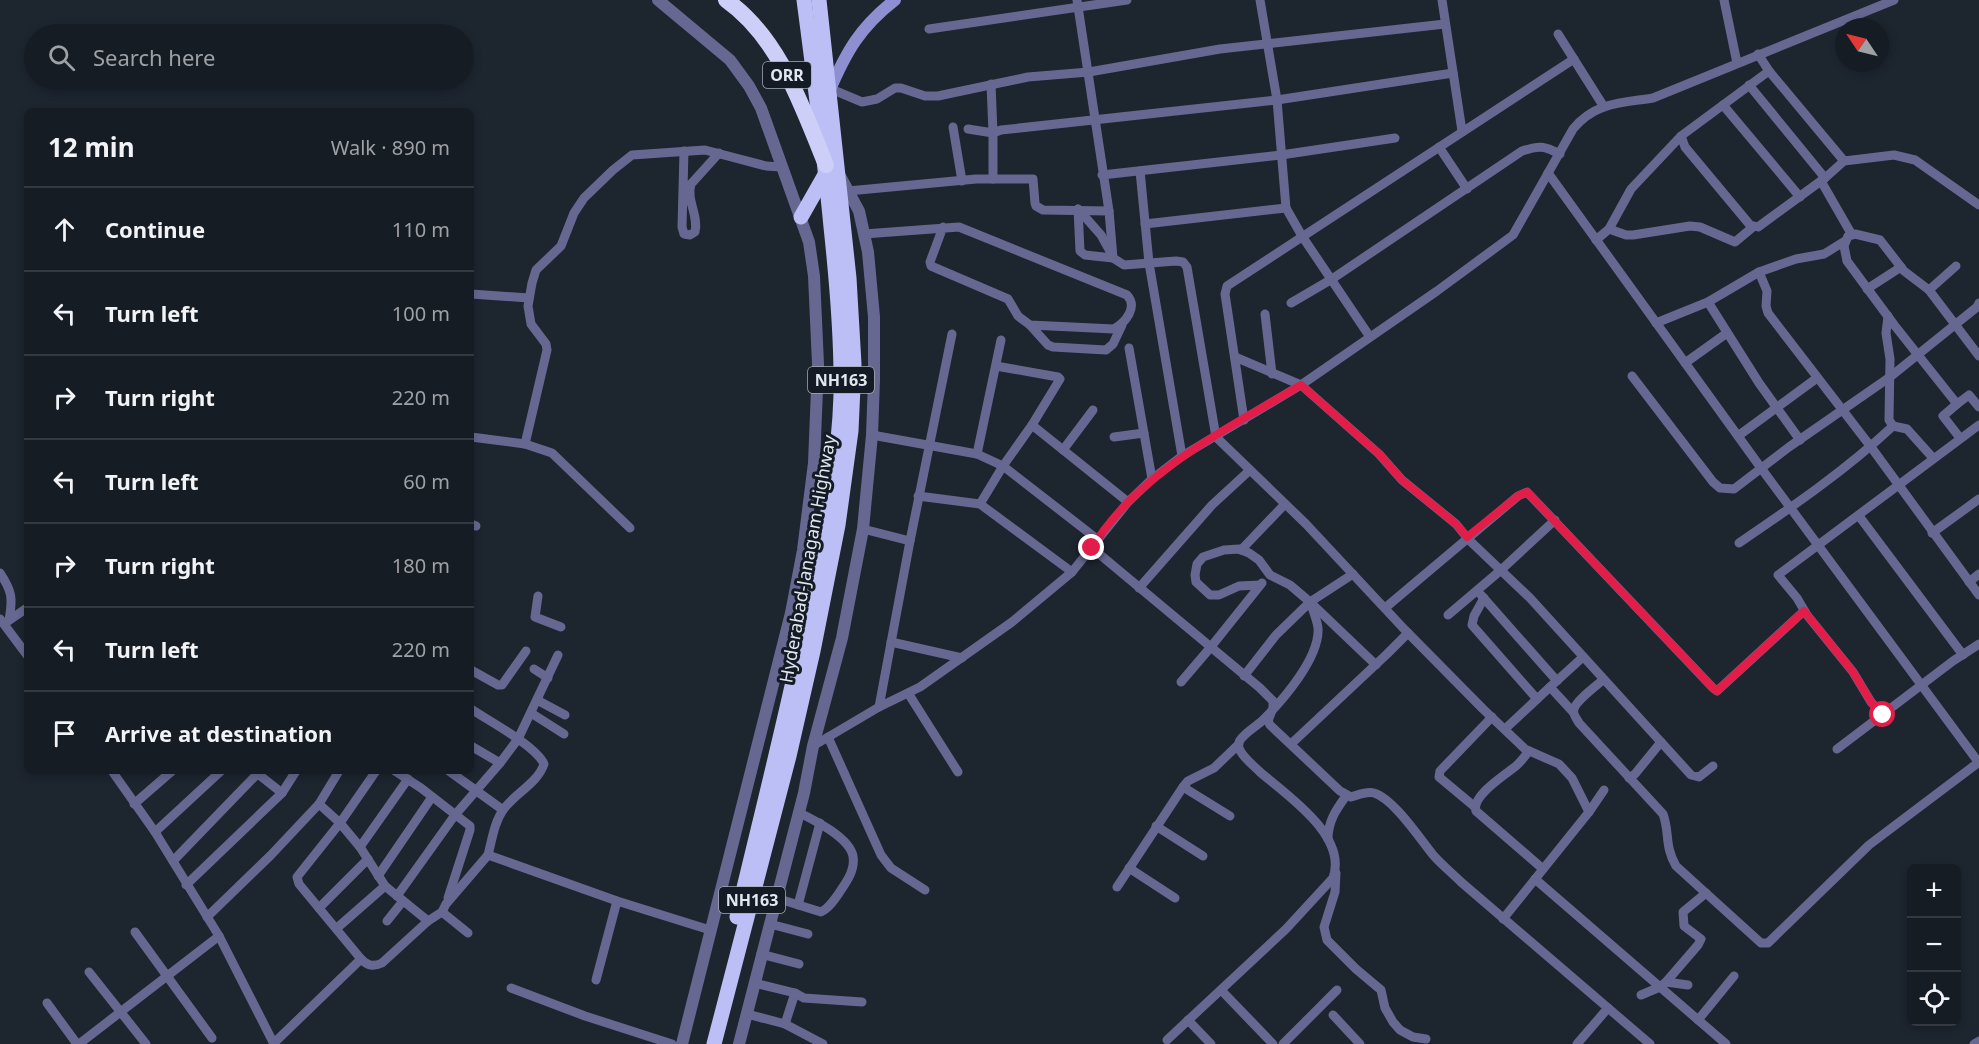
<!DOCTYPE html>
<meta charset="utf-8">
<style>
:root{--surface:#161c23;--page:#1f252b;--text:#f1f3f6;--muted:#9ea1a6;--line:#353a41}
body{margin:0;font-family:"Noto Sans",sans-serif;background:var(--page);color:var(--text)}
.controls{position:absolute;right:18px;bottom:18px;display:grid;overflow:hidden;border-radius:9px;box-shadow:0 3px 9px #0003}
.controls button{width:54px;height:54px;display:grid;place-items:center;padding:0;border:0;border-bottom:2px solid var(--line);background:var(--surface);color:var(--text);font:30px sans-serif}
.compass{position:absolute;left:1835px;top:18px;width:54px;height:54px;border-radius:50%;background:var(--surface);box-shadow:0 3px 9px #0003;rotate:305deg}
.stop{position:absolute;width:18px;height:18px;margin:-14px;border:4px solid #e11d48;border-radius:50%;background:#fff}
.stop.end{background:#e11d48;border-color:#fff;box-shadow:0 2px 6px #0008}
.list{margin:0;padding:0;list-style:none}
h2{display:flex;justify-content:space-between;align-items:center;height:78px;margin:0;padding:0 24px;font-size:26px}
h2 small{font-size:20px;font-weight:400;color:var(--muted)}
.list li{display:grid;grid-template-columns:39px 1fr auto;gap:18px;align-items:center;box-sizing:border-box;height:84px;padding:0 24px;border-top:2px solid var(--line)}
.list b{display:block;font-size:22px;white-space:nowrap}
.list em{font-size:20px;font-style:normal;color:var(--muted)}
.icon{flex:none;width:33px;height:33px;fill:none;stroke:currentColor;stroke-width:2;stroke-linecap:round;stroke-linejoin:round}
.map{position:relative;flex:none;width:1979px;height:1044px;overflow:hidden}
.search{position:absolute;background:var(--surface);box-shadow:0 3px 9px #0003;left:24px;top:24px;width:450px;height:66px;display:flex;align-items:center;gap:15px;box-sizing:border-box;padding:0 21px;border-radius:33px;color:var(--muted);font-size:22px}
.panel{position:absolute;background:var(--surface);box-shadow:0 3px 9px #0003;left:24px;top:108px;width:450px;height:666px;border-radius:9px}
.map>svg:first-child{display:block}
</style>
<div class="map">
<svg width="1979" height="1044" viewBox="0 0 1979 1044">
<rect width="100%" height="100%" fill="#1d252f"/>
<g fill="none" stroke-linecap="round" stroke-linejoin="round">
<!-- minor -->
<g stroke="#676891" stroke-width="9">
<path d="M1077 0 1109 211"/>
<path d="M1260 0 1277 100 1286 208 1302 236 1370 337"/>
<path d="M1442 0 1462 131"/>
<path d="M1724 0 1737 63"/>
<path d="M929 29 1127 0"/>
<path d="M1558 34 1604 107"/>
<path d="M1758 54 1769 71 1844 161"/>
<path d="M1769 71 1681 136 1685 147 1750 225 1758 227 1825 178 1844 161 1894 155 1915 160 1979 205"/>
<path d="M1749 85 1825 178"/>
<path d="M831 89 862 102 877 99 895 88H901L925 96H938L1028 77 1089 72 1220 49 1445 24"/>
<path d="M1723 105 1800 197"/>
<path d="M953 127 962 181"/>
<path d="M968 129 993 133 991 84"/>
<path d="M1439 147 1467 189"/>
<path d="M684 151 682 227 684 234 690 235 695 232C699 216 686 200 691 184L719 153"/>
<path d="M1140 171 1149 263 1182 456"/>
<path d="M1548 173 1761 468 1979 763"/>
<path d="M1102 175 1281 155 1395 138"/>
<path d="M993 179V133L1001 130 1277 100 1453 73"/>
<path d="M1821 181 1852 235"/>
<path d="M848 191 976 179H1033L1035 203 1036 206 1043 210 1109 211 1113 258 1124 265 1176 261 1183 262 1187 267 1216 437 1306 524 1405 630 1483 709 1525 749 1559 764 1572 778 1589 812"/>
<path d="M1078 209 1080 251 1085 255 1113 258"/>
<path d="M1078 209 1101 235 1111 253"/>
<path d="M1145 224 1286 208"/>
<path d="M1609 229 1626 235H1633L1690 226 1700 227 1735 242 1753 227"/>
<path d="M864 234 959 227 1127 295C1138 307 1126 322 1114 329L1030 325 1018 316 1008 299 931 266 930 262 943 227"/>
<path d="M1596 240 1609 229 1631 189 1681 136"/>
<path d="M1759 272 1767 291 1766 306 1768 313 1871 447 1979 595"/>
<path d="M1867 289 1901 267"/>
<path d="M1929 290 1956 266"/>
<path d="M471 294 529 298"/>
<path d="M1708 302 1759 383 1800 440"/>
<path d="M1291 303 1332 279 1522 151C1540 145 1544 146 1560 154"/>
<path d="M1265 314 1272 374"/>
<path d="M1888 316 1886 333 1890 359 1889 420 1893 426 1907 429 1933 458"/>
<path d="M1656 323 1708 302 1759 272 1796 259 1824 254 1845 241"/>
<path d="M1030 325 1048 345 1053 347 1106 350 1113 344 1122 325"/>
<path d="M1129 348 1152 479"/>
<path d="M1235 357 1301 385 1379 454 1402 480 1456 524 1469 540 1530 598 1691 775 1699 777 1713 766"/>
<path d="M1685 363 1727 333"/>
<path d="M996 366 1058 377 1060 379 1032 425"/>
<path d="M1632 376 1713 482 1720 488 1734 489 1789 447 1890 377 1977 307 1979 303"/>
<path d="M1957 404 1969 395 1979 407"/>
<path d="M1244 420 1225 294 1227 286 1574 59"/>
<path d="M872 435 977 454 1003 466 1097 539"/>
<path d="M1738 436 1817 378"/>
<path d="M471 437 525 444 552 453 630 528"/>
<path d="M1114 437 1144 433"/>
<path d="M1960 438 1943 416 1957 404 1895 326 1847 261 1844 246 1848 236 1855 234 1880 240 1904 271 1929 290 1979 356"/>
<path d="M525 444 547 350 546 344 531 324 528 306 532 283 536 270 561 246 574 213 584 198 613 170 632 155 705 150 766 166 781 167"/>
<path d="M1063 450 1093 410"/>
<path d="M977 454 1001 340"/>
<path d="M918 496 980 504"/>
<path d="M1859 516 1963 655"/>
<path d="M471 524 476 526"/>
<path d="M863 529 910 541 879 707"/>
<path d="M1932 533 1979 499"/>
<path d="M910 541 952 334"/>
<path d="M1739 543C1792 507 1846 470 1893 426"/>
<path d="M1092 548 1260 688 1273 701V708L1268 721 1270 725 1340 791 1351 797C1358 795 1367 791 1374 793 1394 799 1420 839 1434 856 1442 865 1452 873 1461 882L1650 1044"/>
<path d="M1241 550 1285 504"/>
<path d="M1072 572 980 504 1003 466 1032 425 1128 502"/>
<path d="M0 573C12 591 13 598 9 620"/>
<path d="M1969 582 1979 574"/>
<path d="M1260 585 1239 586 1219 595H1210L1196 582 1195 575 1197 564 1203 557 1224 550 1239 549 1249 553 1259 560 1270 575 1290 585 1310 602 1376 665"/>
<path d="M1139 588 1212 505 1250 470"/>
<path d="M1481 595 1557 681"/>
<path d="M538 596 535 617 561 627"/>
<path d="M1484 598 1474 616 1472 625 1537 699"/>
<path d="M1385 608 1518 496 1527 492 1713 688 1717 691 1804 611"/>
<path d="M1448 615 1501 570 1555 520"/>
<path d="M0 619 27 655"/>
<path d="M8 621 27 608"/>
<path d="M891 642 962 658"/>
<path d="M534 669 548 678"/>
<path d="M471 670 498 685H502L526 651"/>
<path d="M1244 676 1276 635 1310 602 1353 574"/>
<path d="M1603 680C1596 686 1576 701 1574 709 1572 714 1577 719 1579 723L1663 814C1670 833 1664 845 1676 866L1761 943H1768L1869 845 1979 762"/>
<path d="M1181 682 1210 648 1262 583"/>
<path d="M908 693 958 772"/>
<path d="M537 700 565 715"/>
<path d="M471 709C489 721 536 746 544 764 538 783 514 794 503 810 494 823 492 840 488 855"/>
<path d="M1573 712 1550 687 1583 657"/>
<path d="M531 713 564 734"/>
<path d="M1883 715 1871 702 1853 672 1807 615 1797 598 1778 575 1979 425"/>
<path d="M1505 729 1550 687"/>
<path d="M828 737 881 855 891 868 925 890"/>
<path d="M1291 744 1387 654 1408 633"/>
<path d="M471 746 500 763"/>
<path d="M813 746 879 707 920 687 1012 622 1072 572 1128 502 1152 479 1182 456 1301 385 1437 291 1513 235 1573 129C1595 102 1621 103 1653 98L1894 0"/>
<path d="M1837 749 1953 661 1979 644"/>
<path d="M1529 751C1525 756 1521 762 1516 766 1505 775 1471 796 1476 811L1543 869"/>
<path d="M112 771 155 832 219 936 274 1044"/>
<path d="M376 771 340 823 297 877 299 884 361 959C368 966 373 967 382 963L428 921 442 912 446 904 488 855 617 901 710 930"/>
<path d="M395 771 421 788 470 826V830L448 898"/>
<path d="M449 771 503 810"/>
<path d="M258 774 282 793"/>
<path d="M1629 778 1635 774 1661 742"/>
<path d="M1183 787 1230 816"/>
<path d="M134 804 172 771"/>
<path d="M319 804 340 823 360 847 385 886 428 921"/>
<path d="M1475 807 1439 777 1440 771 1492 717"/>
<path d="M1156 826 1203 856"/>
<path d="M155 832 221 771"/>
<path d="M1328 839C1328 821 1336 810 1346 796"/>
<path d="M360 847 408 779"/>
<path d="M173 861 260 771"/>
<path d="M1129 868 1175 898"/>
<path d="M1336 873 1335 892 1324 927 1327 940 1356 969 1381 990 1385 1008 1393 1022 1400 1030 1413 1037 1426 1039"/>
<path d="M378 876 432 797"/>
<path d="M1535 879 1726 1044"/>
<path d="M186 885 282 793 296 771"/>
<path d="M1117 887 1183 787 1188 781 1214 768 1239 744"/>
<path d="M397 896 455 815 500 763 518 739 558 655"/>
<path d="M776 898 821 912C830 908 837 896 843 887 849 878 855 868 853 856 849 837 814 820 798 812"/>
<path d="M798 905 820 823"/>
<path d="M319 908 368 859"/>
<path d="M442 912 468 933"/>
<path d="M207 917 271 855 319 804 339 771"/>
<path d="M1503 919 1589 812 1604 790"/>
<path d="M387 921 403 901"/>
<path d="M770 924 808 934"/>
<path d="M337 928 385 886"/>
<path d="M135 932 212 1038"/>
<path d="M761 954 799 964"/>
<path d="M89 972 146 1044"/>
<path d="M596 980 617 901"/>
<path d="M1666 982 1688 985"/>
<path d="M754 983 795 993 804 998 862 1002"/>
<path d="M511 988 585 1016 672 1044"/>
<path d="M1221 990 1273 1044"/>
<path d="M1641 995 1660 987 1666 982 1698 945 1701 939 1684 926 1683 912 1706 893"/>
<path d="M47 1003 77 1044"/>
<path d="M747 1014 785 1024 823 1044"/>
<path d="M1333 1015 1360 1044"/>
<path d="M1188 1020 1211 1044"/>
<path d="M1698 1020 1734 976"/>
<path d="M785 1024 795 993"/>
<path d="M1167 1040 1286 929 1333 878C1348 836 1288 796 1260 772 1253 765 1242 757 1239 748 1238 745 1239 741 1241 739 1246 732 1255 727 1262 721 1282 701 1320 658 1318 628 1317 620 1313 610 1310 602"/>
<path d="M274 1043 361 959"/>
<path d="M79 1044 219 936"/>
<path d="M1283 1044 1337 990"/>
<path d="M1577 1044 1608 1008"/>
<path d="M1974 1044 1979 1041"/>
</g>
<!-- tertiary -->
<g stroke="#676891" stroke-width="12">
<path d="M658 0 730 60 749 86 761 108 809 242 814 276 818 364 814 463 803 550 791 613 682 1044"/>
<path d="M739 1044 804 793 813 746 842 638 863 529 872 435 874 380V317L868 252 859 211 840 176"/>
</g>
<!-- secondary -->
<path stroke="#8d8fd0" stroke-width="12" d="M829 92C846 52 860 27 895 0"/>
<!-- trunk -->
<g stroke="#bcbff5" stroke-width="15">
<path d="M801 217 826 173"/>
<path d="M737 917C763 808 791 699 813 589 826 525 839 461 841 395 842 339 837 283 831 227 824 151 814 76 804 0"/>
<path d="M714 1044 789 756 813 651 838 525 851 431 854 364 849 278 819 0"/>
</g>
<!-- motorway -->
<path stroke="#cdcff8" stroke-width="16" d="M726 0C780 38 802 107 826 165"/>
</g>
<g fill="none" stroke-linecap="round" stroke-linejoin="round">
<!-- route -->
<path stroke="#e11d48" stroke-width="8" d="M1092 548C1138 472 1227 429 1301 385L1379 454 1402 480 1456 524 1467 537 1518 496 1527 492 1713 688 1717 691 1804 611 1853 672 1871 702 1883 715"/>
</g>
<g text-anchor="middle" stroke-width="6" stroke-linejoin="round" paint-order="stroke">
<!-- shield labels -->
<g fill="#141b25" stroke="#a4aab2" stroke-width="1.5">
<rect x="763" y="62" width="48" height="26" rx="4.5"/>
<rect x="808" y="367" width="66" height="26" rx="4.5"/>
<rect x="719" y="887" width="66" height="26" rx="4.5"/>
</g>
<g font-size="16" font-weight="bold" fill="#e2e7ef">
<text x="787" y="81">ORR</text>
<text x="841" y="386">NH163</text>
<text x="752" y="906">NH163</text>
</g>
<!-- street labels -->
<g font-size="18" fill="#e2e7ef" stroke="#141b25">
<text transform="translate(808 559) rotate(-80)" y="6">Hyderabad-Janagam Highway</text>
</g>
</g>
</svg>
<div class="controls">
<button>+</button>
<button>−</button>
<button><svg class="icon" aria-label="locate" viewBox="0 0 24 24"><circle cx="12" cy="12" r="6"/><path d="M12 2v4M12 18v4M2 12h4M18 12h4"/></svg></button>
</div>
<svg class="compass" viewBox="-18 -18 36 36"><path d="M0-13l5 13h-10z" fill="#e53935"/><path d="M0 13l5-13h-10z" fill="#9ea1a6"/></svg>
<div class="stop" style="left:1883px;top:715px"></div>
<div class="stop end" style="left:1092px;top:548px"></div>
<div class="search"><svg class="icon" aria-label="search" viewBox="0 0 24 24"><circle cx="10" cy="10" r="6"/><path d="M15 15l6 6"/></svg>Search here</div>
<section class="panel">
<h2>12 min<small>Walk · 890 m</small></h2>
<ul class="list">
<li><svg class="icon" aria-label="ahead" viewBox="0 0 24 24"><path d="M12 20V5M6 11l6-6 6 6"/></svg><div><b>Continue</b></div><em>110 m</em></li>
<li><svg class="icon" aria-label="left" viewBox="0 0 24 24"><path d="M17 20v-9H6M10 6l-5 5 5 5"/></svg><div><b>Turn left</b></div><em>100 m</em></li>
<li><svg class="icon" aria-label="right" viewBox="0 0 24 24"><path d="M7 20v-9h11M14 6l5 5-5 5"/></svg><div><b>Turn right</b></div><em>220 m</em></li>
<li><svg class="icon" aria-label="left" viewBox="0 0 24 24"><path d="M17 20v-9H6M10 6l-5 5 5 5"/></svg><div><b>Turn left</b></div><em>60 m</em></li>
<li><svg class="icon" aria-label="right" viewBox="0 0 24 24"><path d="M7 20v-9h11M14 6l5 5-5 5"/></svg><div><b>Turn right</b></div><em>180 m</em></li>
<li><svg class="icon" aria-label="left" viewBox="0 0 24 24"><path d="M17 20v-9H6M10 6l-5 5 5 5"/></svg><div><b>Turn left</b></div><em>220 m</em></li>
<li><svg class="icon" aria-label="arrive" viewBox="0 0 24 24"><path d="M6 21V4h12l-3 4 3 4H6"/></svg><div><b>Arrive at destination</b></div></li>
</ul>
</section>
</div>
